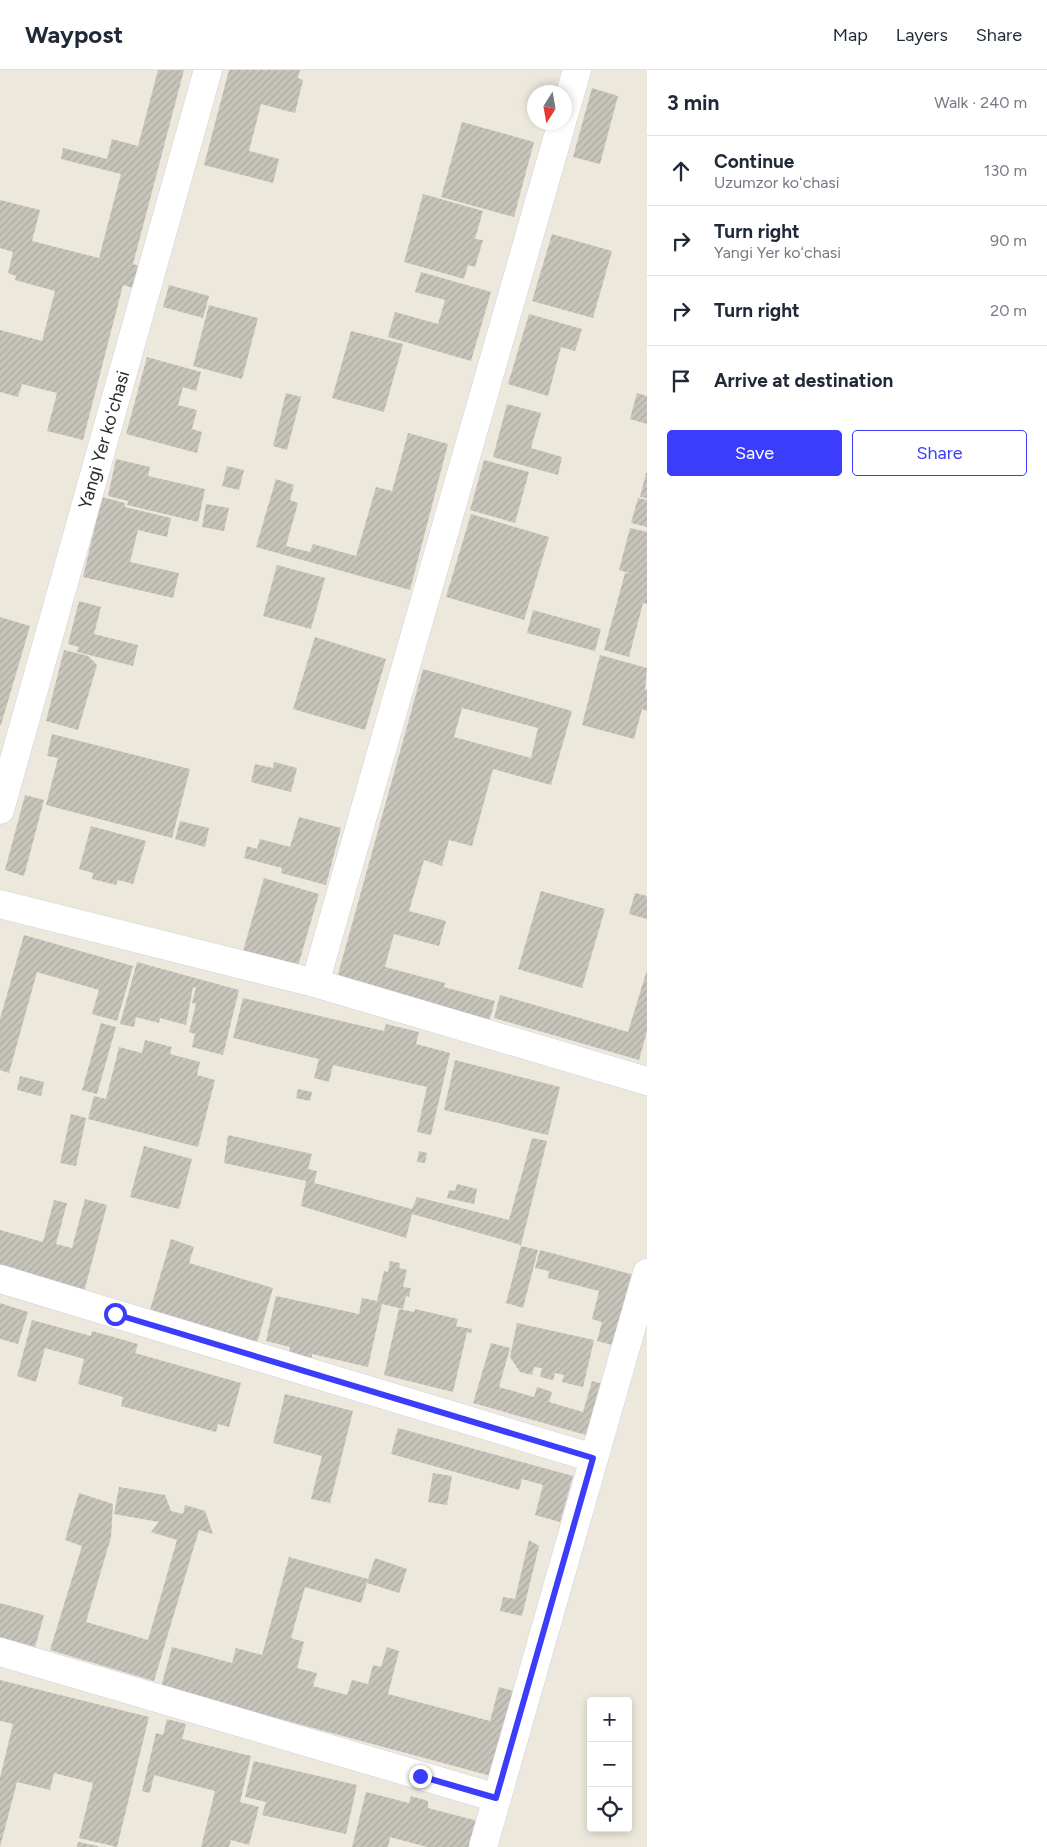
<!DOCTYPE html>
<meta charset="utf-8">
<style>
:root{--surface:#fff;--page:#f2f2f3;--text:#1f2937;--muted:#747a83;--line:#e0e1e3;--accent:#3b3dfa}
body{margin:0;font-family:Figtree,sans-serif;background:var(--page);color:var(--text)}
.controls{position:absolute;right:15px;bottom:15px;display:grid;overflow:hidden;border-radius:5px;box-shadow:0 2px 8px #0003}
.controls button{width:45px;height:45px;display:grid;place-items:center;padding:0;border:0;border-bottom:1px solid var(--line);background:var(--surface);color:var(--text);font:25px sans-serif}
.compass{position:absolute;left:527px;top:15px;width:45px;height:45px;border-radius:50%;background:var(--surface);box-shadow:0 2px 8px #0003;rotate:191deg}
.stop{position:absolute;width:15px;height:15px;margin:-11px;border:4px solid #3b3dfa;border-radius:50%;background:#fff}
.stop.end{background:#3b3dfa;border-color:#fff;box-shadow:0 1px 5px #0008}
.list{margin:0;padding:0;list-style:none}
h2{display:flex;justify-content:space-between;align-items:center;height:65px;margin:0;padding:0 20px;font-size:21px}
h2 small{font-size:16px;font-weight:400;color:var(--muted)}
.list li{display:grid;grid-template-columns:32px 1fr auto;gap:15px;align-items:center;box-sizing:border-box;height:70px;padding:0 20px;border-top:1px solid var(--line)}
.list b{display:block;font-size:19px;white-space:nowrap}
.list p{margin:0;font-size:16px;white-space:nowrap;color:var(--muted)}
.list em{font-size:16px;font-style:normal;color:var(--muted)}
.actions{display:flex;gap:10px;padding:15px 20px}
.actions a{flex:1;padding:11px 0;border:1px solid var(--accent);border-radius:5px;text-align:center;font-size:18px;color:var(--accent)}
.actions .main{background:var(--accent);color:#fff}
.icon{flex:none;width:28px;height:28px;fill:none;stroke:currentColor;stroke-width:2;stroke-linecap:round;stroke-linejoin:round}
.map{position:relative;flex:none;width:647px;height:1777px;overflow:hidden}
header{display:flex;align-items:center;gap:30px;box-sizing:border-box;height:70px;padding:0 25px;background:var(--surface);border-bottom:1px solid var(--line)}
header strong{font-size:24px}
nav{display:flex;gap:28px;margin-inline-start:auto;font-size:18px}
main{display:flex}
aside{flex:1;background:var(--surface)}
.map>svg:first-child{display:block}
</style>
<header>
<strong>Waypost</strong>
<nav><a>Map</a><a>Layers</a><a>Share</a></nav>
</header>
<main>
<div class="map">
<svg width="647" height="1777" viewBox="0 0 647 1777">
<defs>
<pattern id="building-hatch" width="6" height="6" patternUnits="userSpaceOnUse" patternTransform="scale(1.25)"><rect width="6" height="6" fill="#c7c5bb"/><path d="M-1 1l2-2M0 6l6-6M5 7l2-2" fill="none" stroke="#aba9a1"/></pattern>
</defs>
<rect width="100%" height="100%" fill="#ece8dc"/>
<!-- building -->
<g fill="url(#building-hatch)" fill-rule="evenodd">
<path d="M158 0H184L133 194 139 196 133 218 123 215 83 370 47 361 57 323 22 314 18 327 0 322V260L42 271 55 221 15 210 16 206 8 203 13 182 0 178V130L40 140 32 171 99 188 121 104 61 89 63 78 107 89 112 69 138 76Z"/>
<path d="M229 0H300L298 8 303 10 295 43 261 34 249 81 279 89 273 113 204 95Z"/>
<path d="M592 18 618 26 600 94 573 87Z"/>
<path d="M462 52 534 72 514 147 441 127Z"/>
<path d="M423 124 483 141 475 169 483 170 475 197 468 195 464 209 404 192Z"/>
<path d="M552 164 612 181 593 248 532 231Z"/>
<path d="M421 202 491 222 471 291 388 267 395 242 438 254 445 230 415 222Z"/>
<path d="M169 215 209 226 203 248 163 237Z"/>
<path d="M209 235 258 248 242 309 193 296Z"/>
<path d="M529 244 582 259 575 281 561 277 548 326 508 314Z"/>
<path d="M351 261 403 274 384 342 332 328Z"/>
<path d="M147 287 201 302 196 321 183 317 178 335 197 340 192 359 202 362 197 383 126 364Z"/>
<path d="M286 323 301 327 287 380 273 376Z"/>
<path d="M637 323 647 326V354L630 349Z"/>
<path d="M507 334 541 343 531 378 562 387 558 405 493 387Z"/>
<path d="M408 363 448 374 410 520 256 477 276 409 294 415 290 430 298 433 286 476 310 482 313 474 356 486 376 417 392 421Z"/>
<path d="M116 389 150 397 148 406 205 419 198 452 127 435 128 431 108 426Z"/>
<path d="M484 390 529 402 515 453 470 440Z"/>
<path d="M227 396 244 400 239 420 222 416Z"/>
<path d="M646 403H647V428L640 427Z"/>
<path d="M102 427 125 433V437L171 448 167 467 138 460 130 492 179 503 173 528 83 507Z"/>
<path d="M638 428 647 430V457L631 453Z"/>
<path d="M206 434 229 438 224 461 202 457Z"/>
<path d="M471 444 549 467 524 550 446 527Z"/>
<path d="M630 458 647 462V534L643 533 629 587 604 580 625 503 632 504 619 500Z"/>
<path d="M277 495 325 508 311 559 263 546Z"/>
<path d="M79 531 101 537 94 564 138 575 133 596 77 582 79 577 68 574Z"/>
<path d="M533 540 601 559 595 581 527 563Z"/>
<path d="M0 547 30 556 1 655H0Z"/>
<path d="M315 567 386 589 365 660 293 639Z"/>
<path d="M64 580 88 586 97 595 78 660 46 651Z"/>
<path d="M600 585 647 598 645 620H647V641L642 639 634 669 582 655Z"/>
<path d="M423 599 572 641 551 715 493 699 472 776 449 770 442 796 424 790 409 841 446 851 439 876 394 864 385 897 445 913 444 917 495 931 488 955 337 908ZM462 638 538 658 531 688 454 667Z"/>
<path d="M52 664 190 699 172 768 46 735 58 688 47 686Z"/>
<path d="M274 692 297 698 291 722 251 712 255 694 273 698Z"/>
<path d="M25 725 44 730 24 806 5 800Z"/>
<path d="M299 747 341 758 326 815 281 803 282 798 244 788 247 776 257 779 260 769 290 777Z"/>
<path d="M180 751 209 758 205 777 175 769Z"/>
<path d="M91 756 146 771 133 814 118 810 116 815 92 809 93 803 79 799Z"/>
<path d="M264 808 319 824 298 896 243 881Z"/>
<path d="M541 821 605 839 582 918 518 899Z"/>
<path d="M635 823 647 826V849L629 844Z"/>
<path d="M24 865 133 896 117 951 92 944 99 920 37 902 9 1003 0 1000V949Z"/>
<path d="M137 892 239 920 223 985 192 977 195 964 189 962 196 934 192 933 196 918 193 917 186 955 160 948 159 953 136 947 134 957 120 954Z"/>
<path d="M647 900V961L639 990 494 948 500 925 628 962Z"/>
<path d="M243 928 384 961 386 954 419 962 416 974 450 983 431 1065 417 1062 427 1017 333 995 329 1012 314 1008 319 989 233 968Z"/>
<path d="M101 953 116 957 97 1024 82 1020Z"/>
<path d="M145 970 172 977 170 984 200 992 197 1005 215 1010 198 1077 88 1049 94 1026 106 1029 119 977 142 983Z"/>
<path d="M455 990 560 1017 548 1065 444 1040Z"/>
<path d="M20 1006 44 1012 41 1026 17 1020Z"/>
<path d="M298 1019 312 1022 310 1031 296 1028Z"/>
<path d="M71 1044 86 1048 76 1096 60 1093Z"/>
<path d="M228 1065 312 1084 308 1099 317 1101 314 1113 412 1139 417 1127 509 1150 532 1068 547 1071 521 1175 412 1144 406 1168 301 1136 306 1111 224 1093Z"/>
<path d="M144 1076 192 1089 179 1139 130 1127Z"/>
<path d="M419 1081 427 1083 425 1093 417 1092Z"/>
<path d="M457 1114 477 1119 474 1134 447 1128 449 1120 455 1121Z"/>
<path d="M85 1129 107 1135 84 1222 0 1200V1160L43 1172 54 1130 67 1133 56 1174 72 1178Z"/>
<path d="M171 1169 194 1177 189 1193 273 1218 257 1273 150 1240Z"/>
<path d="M521 1176 538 1180 523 1238 506 1233Z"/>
<path d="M540 1180 642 1207 624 1278 597 1271 602 1252 592 1249 599 1221 548 1208 549 1201 535 1198Z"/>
<path d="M390 1191 400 1193 399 1198 407 1200 403 1217 411 1218 409 1227 406 1226 403 1239 382 1234 368 1297 312 1284 311 1291 288 1286 290 1277 266 1271 276 1226 359 1244 362 1228 377 1231 384 1201 388 1202Z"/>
<path d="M0 1233 28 1242 18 1274 0 1269Z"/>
<path d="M399 1239 414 1242 415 1239 458 1249 456 1256 472 1259 471 1263 467 1262 453 1322 384 1305Z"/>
<path d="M32 1250 91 1266 92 1261 138 1274 135 1283 241 1313 229 1357 218 1354 216 1362 121 1336 123 1327 78 1314 84 1289 45 1278 36 1312 17 1306Z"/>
<path d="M517 1253 594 1270 583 1317 562 1312 564 1305 555 1303 553 1310 540 1307 542 1298 534 1297 532 1305 520 1302 510 1287Z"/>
<path d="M491 1273 510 1278 499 1317 534 1327 537 1317 552 1322 549 1332 583 1342 592 1311 611 1316 597 1368 473 1333Z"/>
<path d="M285 1324 353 1341 330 1433 311 1429 322 1386 273 1373Z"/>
<path d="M398 1358 573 1406 560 1452 535 1445 543 1415 522 1409 519 1420 391 1384Z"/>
<path d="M433 1403 452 1406 447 1435 428 1432Z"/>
<path d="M119 1417 165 1425 171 1441 183 1444 185 1435 205 1441 213 1464 199 1460 154 1611 50 1580 82 1476 65 1470 79 1423 113 1434 111 1467 86 1552 148 1570 177 1470 151 1462 159 1452 114 1444Z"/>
<path d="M529 1470 539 1476 522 1546 500 1541 503 1527 515 1529Z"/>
<path d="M289 1487 368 1509 375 1488 407 1499 399 1523 367 1513 361 1533 305 1517 291 1568 304 1572 297 1598 317 1603 313 1616 347 1625 352 1610 368 1614 373 1595 381 1597 387 1577 399 1581 388 1624 490 1651 499 1617 514 1621 491 1706 161 1617 172 1577 232 1593 236 1578 262 1585Z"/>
<path d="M0 1533 44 1545 35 1577 0 1567Z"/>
<path d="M0 1610 149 1647 117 1777 79 1768 93 1713 54 1703 50 1720 17 1712 0 1777V1708L13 1654 0 1651Z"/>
<path d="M167 1649 186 1654 182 1669 251 1686 240 1732 259 1737 249 1775 231 1770 229 1777H201L215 1721 154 1705 150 1723 142 1721 156 1663 163 1665Z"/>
<path d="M254 1691 357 1715 346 1764 262 1745 266 1732 245 1727Z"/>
<path d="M366 1722 409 1733 411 1726 428 1731V1738L478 1751 471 1777H427L390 1767 388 1777H352Z"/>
<path d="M78 1772 98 1776V1777H77Z"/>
</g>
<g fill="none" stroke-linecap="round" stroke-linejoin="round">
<defs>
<g id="minor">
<path d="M564 45 577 0"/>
<path d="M0 740 208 0"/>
<path d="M0 834 315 913 647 1011"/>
<path d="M315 913 562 52"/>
<path d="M0 1209 593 1388"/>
<path d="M0 1582 497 1728"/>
<path d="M483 1777 647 1203"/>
</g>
</defs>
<!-- minor casing -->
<use href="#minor" stroke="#d1d1e3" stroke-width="29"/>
<!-- minor -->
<use href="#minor" stroke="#fff" stroke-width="28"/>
</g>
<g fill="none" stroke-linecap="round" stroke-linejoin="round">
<!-- route -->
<path stroke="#3b3dfa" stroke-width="6" d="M115 1244 593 1388 496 1728 420 1706"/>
</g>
<g text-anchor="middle" stroke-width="4" stroke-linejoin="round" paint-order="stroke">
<!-- street labels -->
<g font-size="18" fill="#2a2a2a" stroke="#fff">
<text transform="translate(104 370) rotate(-74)" y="6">Yangi Yer koʻchasi</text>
</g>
</g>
</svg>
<div class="controls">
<button>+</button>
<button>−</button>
<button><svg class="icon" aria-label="locate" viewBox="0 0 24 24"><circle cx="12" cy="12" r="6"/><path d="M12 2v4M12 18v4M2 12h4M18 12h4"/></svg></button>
</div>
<svg class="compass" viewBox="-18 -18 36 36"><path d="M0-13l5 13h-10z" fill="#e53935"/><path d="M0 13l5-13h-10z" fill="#747a83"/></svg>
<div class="stop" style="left:115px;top:1244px"></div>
<div class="stop end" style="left:420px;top:1706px"></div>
</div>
<aside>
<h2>3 min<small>Walk · 240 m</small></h2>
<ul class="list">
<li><svg class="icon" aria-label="ahead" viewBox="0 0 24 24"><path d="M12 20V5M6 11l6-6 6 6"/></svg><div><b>Continue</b><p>Uzumzor koʻchasi</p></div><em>130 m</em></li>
<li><svg class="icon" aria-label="right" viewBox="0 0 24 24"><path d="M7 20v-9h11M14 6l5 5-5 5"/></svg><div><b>Turn right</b><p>Yangi Yer koʻchasi</p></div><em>90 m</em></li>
<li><svg class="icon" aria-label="right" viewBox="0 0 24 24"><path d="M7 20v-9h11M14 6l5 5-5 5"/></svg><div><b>Turn right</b></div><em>20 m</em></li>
<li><svg class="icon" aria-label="arrive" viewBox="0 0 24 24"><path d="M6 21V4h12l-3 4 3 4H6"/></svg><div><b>Arrive at destination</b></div></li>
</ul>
<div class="actions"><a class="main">Save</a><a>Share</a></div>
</aside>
</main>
